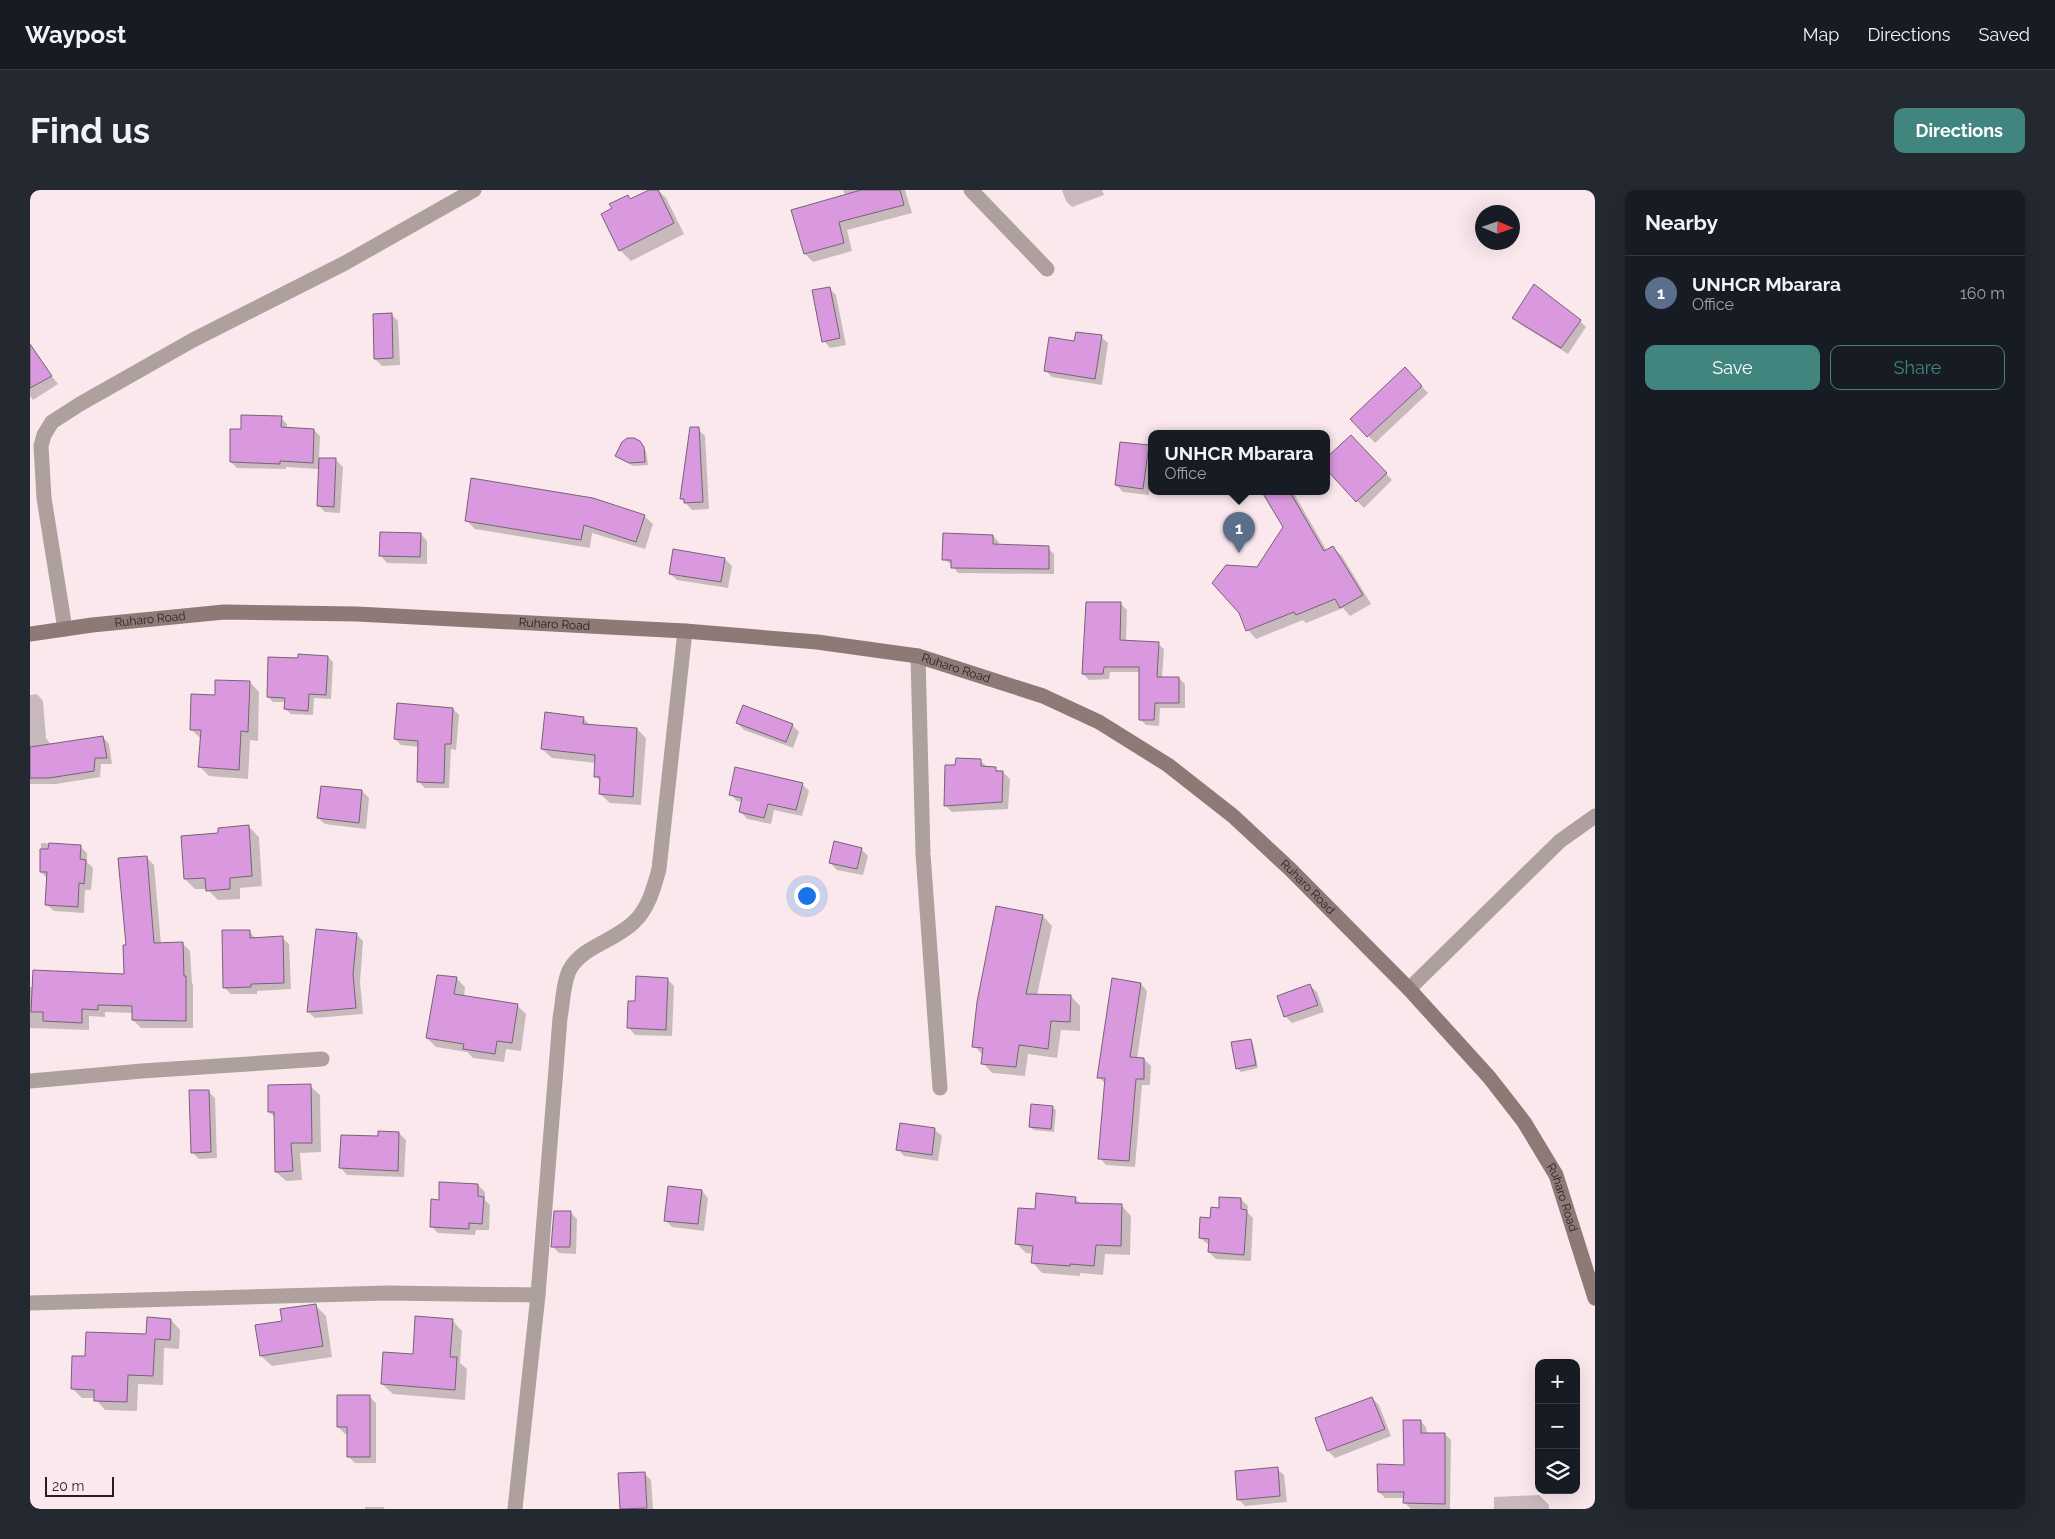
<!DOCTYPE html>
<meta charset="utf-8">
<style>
:root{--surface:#171b24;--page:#242831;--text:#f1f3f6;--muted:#9ea1a6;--line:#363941;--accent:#40867e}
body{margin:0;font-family:Raleway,sans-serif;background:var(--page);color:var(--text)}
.controls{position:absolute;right:15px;bottom:15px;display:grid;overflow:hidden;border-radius:10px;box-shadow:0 5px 20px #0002}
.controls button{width:45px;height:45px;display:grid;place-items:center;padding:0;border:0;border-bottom:1px solid var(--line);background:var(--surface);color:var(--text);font:25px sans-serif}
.compass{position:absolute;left:1445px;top:15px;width:45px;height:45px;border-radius:50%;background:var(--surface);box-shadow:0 5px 20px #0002;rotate:92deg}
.scale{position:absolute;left:15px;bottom:12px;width:69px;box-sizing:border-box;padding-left:5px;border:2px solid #281d21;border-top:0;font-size:14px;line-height:18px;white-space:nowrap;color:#281d21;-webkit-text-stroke:4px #fbe8ed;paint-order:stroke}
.you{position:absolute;left:776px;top:705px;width:18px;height:18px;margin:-12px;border:4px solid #fff;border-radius:50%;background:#1a73e8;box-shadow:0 0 0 8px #1a73e833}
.badge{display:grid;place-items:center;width:32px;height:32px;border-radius:50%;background:var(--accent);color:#fff;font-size:16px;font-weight:700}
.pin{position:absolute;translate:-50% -41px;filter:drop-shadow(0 1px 2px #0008)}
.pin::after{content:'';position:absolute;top:26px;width:18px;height:15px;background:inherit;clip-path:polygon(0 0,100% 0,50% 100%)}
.popup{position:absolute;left:1118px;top:240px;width:182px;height:65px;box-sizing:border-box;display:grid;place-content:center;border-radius:10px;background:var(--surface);filter:drop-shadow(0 1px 4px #0005);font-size:16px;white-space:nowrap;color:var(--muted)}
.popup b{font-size:19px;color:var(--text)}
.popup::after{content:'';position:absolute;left:50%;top:100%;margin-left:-10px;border:10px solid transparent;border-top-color:var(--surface)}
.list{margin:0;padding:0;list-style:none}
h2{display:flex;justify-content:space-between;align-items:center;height:65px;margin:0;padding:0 20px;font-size:21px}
h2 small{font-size:16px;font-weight:400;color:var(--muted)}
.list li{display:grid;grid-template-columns:32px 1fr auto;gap:15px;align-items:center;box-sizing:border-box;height:75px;padding:0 20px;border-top:1px solid var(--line)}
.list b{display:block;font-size:19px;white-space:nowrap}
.list p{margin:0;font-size:16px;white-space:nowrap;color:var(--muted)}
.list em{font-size:16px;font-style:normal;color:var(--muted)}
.actions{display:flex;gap:10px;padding:15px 20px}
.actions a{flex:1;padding:11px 0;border:1px solid var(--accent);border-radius:10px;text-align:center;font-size:18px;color:var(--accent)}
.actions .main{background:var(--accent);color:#fff}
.icon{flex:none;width:28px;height:28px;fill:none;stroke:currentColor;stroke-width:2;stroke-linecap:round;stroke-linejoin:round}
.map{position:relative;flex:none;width:1565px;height:1319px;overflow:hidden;border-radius:10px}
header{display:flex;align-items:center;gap:30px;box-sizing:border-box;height:70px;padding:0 25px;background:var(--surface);border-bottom:1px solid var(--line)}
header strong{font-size:24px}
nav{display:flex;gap:28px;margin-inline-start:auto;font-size:18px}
.intro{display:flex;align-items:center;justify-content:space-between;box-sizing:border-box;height:120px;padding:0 30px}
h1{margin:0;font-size:35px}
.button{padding:12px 22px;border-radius:10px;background:var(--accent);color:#fff;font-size:18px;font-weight:700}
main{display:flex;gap:30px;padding:0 30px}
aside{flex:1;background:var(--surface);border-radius:10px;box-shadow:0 5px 20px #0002}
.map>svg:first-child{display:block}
</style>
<header>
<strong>Waypost</strong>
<nav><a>Map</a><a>Directions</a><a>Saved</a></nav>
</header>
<div class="intro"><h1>Find us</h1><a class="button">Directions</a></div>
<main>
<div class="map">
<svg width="1565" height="1319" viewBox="0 0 1565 1319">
<rect width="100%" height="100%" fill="#fbe8ed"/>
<!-- shadow -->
<g fill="#0003">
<path d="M621 0H628L636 8 654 44 601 71 590 60 584 19 597 6 601 10Z"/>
<path d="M813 0H875L882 23 817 40 822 61 783 72 775 64 763 21 816 6Z"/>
<path d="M1032 0H1072L1074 5 1042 17 1036 11Z"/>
<path d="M799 98 806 105 816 155 800 158 794 151Z"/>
<path d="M362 125 368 131 370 175 352 176 345 169Z"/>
<path d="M1484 128 1550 131 1556 137 1538 164 1490 134Z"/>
<path d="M1071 147 1078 153 1072 195 1022 187 1015 180 1045 153Z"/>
<path d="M10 171 28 194 3 210 0 206V178Z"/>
<path d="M1382 186 1398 203 1345 253 1322 229Z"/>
<path d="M251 228 257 234V238L284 240 290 246 289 269 306 270 313 277 310 323 295 322 288 315 289 279 256 277V279L207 278 201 272 212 240Z"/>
<path d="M668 239 675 246 679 319 662 320 651 308Z"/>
<path d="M610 252 616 261 618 275 603 276 586 265Z"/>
<path d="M1328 253 1362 290 1334 318 1327 311Z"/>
<path d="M1118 256 1122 260 1119 305 1093 302 1086 295Z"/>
<path d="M1233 302H1263L1297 361 1303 358 1312 366 1341 414 1320 426 1313 418 1276 433 1273 430 1226 449 1218 440 1228 378 1254 337Z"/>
<path d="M614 326 623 334 615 359 562 343 560 358 445 339 437 331Z"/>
<path d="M391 344 397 351V374L357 373 351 366Z"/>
<path d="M963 346 969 352 968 356 1018 358 1024 364V384L928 383 922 375 914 369Z"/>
<path d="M695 369 702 376 698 398 647 390 640 384Z"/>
<path d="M1091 414 1097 420 1096 452 1128 454 1134 459 1132 488H1149L1155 494V518H1130L1129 536 1116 535 1110 529 1111 482H1080L1079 489 1059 490 1053 484Z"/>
<path d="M298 467 303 472 301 509 284 508 283 525 261 524 255 519 256 512H243L238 507 269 470Z"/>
<path d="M220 492 229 502 228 551 220 550 218 589 179 586 169 576 171 549 161 539 186 506Z"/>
<path d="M7 504 13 511 16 548 21 555 73 547 79 554 82 574H71L70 587 26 594H0V505Z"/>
<path d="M423 519 429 525 426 560 421 559 419 598H395L388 591 390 557 371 555 365 549Z"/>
<path d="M553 528 561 536 607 539 616 548 611 615 580 613 570 604 571 592 565 586 566 573 522 568 512 559Z"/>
<path d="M707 533 762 535 769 542 763 558 714 540Z"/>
<path d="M950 570 957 577 973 582 980 589 978 619 922 622 915 615 926 577Z"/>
<path d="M772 594 779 601 772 626 744 620 741 634 717 629 711 622 713 612 707 611 700 604Z"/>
<path d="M292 597 332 601 339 608 336 639 295 634 288 628Z"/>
<path d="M218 636 229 647 232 696 210 698V709L188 710 177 699H165L155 689 189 644Z"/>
<path d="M11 653 50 656 57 663V672L63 678 61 700H55L54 723 24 721 17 715 18 689 11 682Z"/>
<path d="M831 659 838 666 833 685 807 680 800 673Z"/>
<path d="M116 667 124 675 131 754 152 753 160 761 162 793 163 795V838H111L103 830V823L75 822V827L59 826V840L0 838V797L96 785 97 756Z"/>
<path d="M1013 726 1022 736 1007 805 1041 806 1050 816V841L1031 840 1027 868 998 864 995 886 962 883 953 873 954 866 944 856Z"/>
<path d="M219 741 226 749 252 748 259 754 261 799 227 801V804H201L194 797Z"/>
<path d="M326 744 333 751 330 792 333 824 285 828 278 822Z"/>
<path d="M426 788 435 797 434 807 487 815 496 824 491 861 476 859 474 872 443 868 437 862 406 857 397 848Z"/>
<path d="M637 789 644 796 642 846 605 845 599 838 606 813Z"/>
<path d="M1111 794 1117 801 1107 869H1114L1121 876 1120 895H1112L1105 977 1076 975 1070 968 1076 894 1068 887Z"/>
<path d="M1280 796 1287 802 1294 822 1262 833 1255 826Z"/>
<path d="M1220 850 1223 853 1228 878 1211 882 1208 879 1203 853Z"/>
<path d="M280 896 290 905 291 962 270 963 272 990 256 991 246 982V928L239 922Z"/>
<path d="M178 901 185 908 187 968 169 969 162 962Z"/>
<path d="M1022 917 1026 920 1024 942 1004 940 1000 937Z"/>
<path d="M905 940 912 946 908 971 874 966 868 959Z"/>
<path d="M369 943 376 950 374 987 317 985 311 978 349 948Z"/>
<path d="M448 995 455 1002V1010L460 1015 459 1040H446L445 1045 408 1043 401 1036 410 1011Z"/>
<path d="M672 1001 678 1008 674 1041 642 1037 635 1030Z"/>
<path d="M1045 1008 1051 1014 1092 1016 1101 1026 1100 1065 1075 1064 1073 1085 1050 1083V1086L1012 1083 1003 1073V1064L996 1063 986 1053Z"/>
<path d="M1211 1009 1218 1016 1217 1022 1223 1028 1221 1071 1186 1069 1179 1062V1055L1170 1048 1181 1029 1190 1019Z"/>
<path d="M540 1022 547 1029 546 1064 529 1063 523 1057Z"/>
<path d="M286 1116 296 1126 302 1167 242 1176 231 1166 254 1132Z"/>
<path d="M141 1130 150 1140 149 1159 134 1158 133 1195 108 1194 107 1221 75 1220 65 1208H52L42 1198 56 1167 117 1145Z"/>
<path d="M422 1130 432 1141 430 1173 437 1179 435 1210 363 1204 352 1194Z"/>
<path d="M339 1206 346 1213V1273H325L318 1266 319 1244H315L308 1237Z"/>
<path d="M1342 1208 1349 1215 1361 1246 1305 1268 1298 1261 1287 1229Z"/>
<path d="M1390 1231 1396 1237 1397 1244H1415L1421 1250 1420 1319H1381L1375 1313V1308H1355L1349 1302 1376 1276Z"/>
<path d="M1507 1236H1509V1289L1506 1287Z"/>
<path d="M1247 1279 1254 1285 1257 1312 1215 1316 1208 1309Z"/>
<path d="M614 1283 621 1290 623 1319H592L590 1284Z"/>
<path d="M1509 1305 1519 1315V1319H1464V1307Z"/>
<path d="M335 1317H353L355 1319H335Z"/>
</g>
<!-- building -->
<g fill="#da98df" stroke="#746375">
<path d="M619 0H628L644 33 589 61 571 24 582 18 579 14 598 5 600 9Z"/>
<path d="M831 0H870L874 15 809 32 814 53 774 64 761 20Z"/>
<path d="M1504 94 1551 130 1531 158 1482 128Z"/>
<path d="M800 97 810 148 792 152 782 100Z"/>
<path d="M362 123 363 168 344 169 343 124Z"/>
<path d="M1046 142 1072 145 1065 189 1014 181 1019 147 1044 151Z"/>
<path d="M0 154 22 186 0 198Z"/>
<path d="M1375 177 1392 196 1337 247 1320 229Z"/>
<path d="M211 225 252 226 251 237 284 239 283 273 250 271V274L200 272V239H211Z"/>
<path d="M660 237H669L673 312 654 313V309H650Z"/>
<path d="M1321 245 1357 283 1326 312 1296 279V268Z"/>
<path d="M597 248H604L610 251 614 257 615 272 599 273 585 266 592 252Z"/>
<path d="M1090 252 1119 255 1113 299 1085 295Z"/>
<path d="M289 268H306L304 317 287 316Z"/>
<path d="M441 288 563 308 615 325 606 352 554 335 551 350 435 331Z"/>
<path d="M1232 302H1260L1294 361 1303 356 1333 405 1310 418 1305 409 1266 425 1264 422 1216 441 1209 423 1182 393 1196 375 1227 377 1253 337Z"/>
<path d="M350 342 391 343 390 367 349 366Z"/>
<path d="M913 343 963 345V354L1019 356V379L921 378V370H912Z"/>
<path d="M643 359 695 368 691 392 639 384Z"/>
<path d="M1056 412H1091L1090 450 1129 452 1127 487H1149V513H1125L1124 530H1109V477H1074L1073 484H1052Z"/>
<path d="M268 464 298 466 296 505 279 504 278 521 254 519 255 508 237 507 238 467 268 468Z"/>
<path d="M185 490 220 491 218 542 211 541 209 580 168 577 171 540H160L161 504 185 505Z"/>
<path d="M367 513 423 518 421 554H415L414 593 387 592 388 551 364 549Z"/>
<path d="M713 515 763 534 756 552 706 533Z"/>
<path d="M515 522 554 527 553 534 607 538 603 607 569 604 570 587H564L565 565 511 559Z"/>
<path d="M73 546 77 568H65L64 581 19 588H0V557Z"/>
<path d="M926 568 951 569V576L966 577V581H973L972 612 914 616 915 575H925Z"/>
<path d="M705 577 773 593 766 620 738 614 734 628 709 622 712 608 699 605Z"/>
<path d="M291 596 332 600 329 633 287 628Z"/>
<path d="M219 635 222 686 200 688V699L176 701 175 688 154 689 151 646 188 643V638Z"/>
<path d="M804 651 832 658 827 679 799 673Z"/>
<path d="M19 653 51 655 50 669 56 670 54 694 49 693 48 717 15 715 17 682H10V659H18Z"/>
<path d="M117 666 124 753 153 752 154 786H156V831L102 830V816L68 815V820L52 819V833L13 831V822H1L3 780 94 784 93 755H96L88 668Z"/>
<path d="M966 716 1013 725 996 804 1041 805 1040 832 1021 831 1018 859 989 855 986 877 951 874 953 858 942 857 947 812Z"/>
<path d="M286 739 327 743 323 784 326 818 277 822Z"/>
<path d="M192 740H220V748L253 746 254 793 221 794V797L193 798Z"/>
<path d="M407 785 427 787 424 804 488 814 482 853 467 851 465 864 433 859 434 854 396 848Z"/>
<path d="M606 786 638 788 636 840 597 838 598 811H605Z"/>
<path d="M1082 788 1111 793 1100 867 1114 868V889H1106L1099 971 1068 969 1075 888H1067Z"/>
<path d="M1280 794 1288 815 1254 827 1247 806Z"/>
<path d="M1221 849 1226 875 1206 879 1201 852Z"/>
<path d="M281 894 282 953H261L263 981 245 982 244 922H238V895Z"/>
<path d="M159 900H179L181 962 161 963Z"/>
<path d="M1001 914 1023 916 1021 939 999 937Z"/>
<path d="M870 933 905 938 902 965 866 960Z"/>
<path d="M348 941 369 942 368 981 309 978 311 945 348 946Z"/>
<path d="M409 992 448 994V1006L454 1007 452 1034 439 1033V1039L400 1037 401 1009 409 1010Z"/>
<path d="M638 996 672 1000 668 1034 634 1031Z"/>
<path d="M1006 1003 1046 1007 1045 1013 1092 1014 1091 1056 1066 1055 1064 1076 1040 1074V1076L1001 1073 1003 1056 985 1054 988 1018 1005 1019Z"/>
<path d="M1189 1007 1211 1008V1019L1217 1020 1214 1065 1178 1062 1179 1049 1169 1048 1170 1027 1180 1028 1181 1017 1189 1018Z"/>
<path d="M524 1021H541L540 1057H521Z"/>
<path d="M286 1114 293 1156 230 1166 225 1135 252 1131 250 1119Z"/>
<path d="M385 1126 423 1129 420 1167H427L425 1200 351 1194 353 1162 383 1164Z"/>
<path d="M117 1127 141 1129 140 1150 125 1149 123 1186 98 1185 97 1212 64 1211V1200L41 1199 42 1166H55L56 1142 116 1144Z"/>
<path d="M307 1205H340V1267H317V1237H307Z"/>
<path d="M1342 1207 1355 1239 1297 1261 1285 1228Z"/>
<path d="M1373 1230H1391V1243H1415V1314L1373 1313 1374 1302H1348L1347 1274 1374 1275Z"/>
<path d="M1248 1277 1250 1306 1207 1310 1205 1281Z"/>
<path d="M615 1282 617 1318 590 1319 588 1283Z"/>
</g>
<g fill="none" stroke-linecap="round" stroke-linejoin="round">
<!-- street -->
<g stroke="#ada09d" stroke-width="15">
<path d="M941 0 1017 79"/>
<path d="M35 439 14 308 11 256 14 245 22 232 50 214 163 150 315 73 444 0"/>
<path d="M888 466 893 664 910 898"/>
<path d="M1379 799 1530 651 1565 626"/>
<path d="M0 891 112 881 292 869"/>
<path d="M0 1113 357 1103 508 1105"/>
<path d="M485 1319 508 1105 530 828C533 813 533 792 540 779 554 755 586 751 605 731 619 717 624 697 629 679L655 441"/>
</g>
<!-- secondary -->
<path stroke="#8d7a76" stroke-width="15" id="s1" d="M0 444 62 435 194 422 327 424 655 441 787 452 888 466 1013 506 1069 532 1138 575 1203 626 1260 679 1379 799 1459 887 1494 932 1526 985 1565 1108"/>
</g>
<g text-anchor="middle" stroke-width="4" stroke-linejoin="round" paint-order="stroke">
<!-- street labels -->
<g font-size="12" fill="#281d21" stroke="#fbe8ed">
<text dy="4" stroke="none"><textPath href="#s1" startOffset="121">Ruharo Road</textPath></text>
<text dy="4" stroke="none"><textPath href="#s1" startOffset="526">Ruharo Road</textPath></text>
<text dy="4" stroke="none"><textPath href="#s1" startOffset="931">Ruharo Road</textPath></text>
<text dy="4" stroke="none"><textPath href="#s1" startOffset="1351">Ruharo Road</textPath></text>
<text dy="4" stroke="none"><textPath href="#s1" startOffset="1756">Ruharo Road</textPath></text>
</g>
</g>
</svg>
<div class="controls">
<button>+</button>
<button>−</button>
<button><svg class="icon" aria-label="layers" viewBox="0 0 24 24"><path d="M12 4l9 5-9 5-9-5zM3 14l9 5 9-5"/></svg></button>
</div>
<svg class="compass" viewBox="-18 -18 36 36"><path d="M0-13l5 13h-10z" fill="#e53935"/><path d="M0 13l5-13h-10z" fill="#9ea1a6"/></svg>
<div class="scale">20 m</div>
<div class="you"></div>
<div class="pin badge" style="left:1209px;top:363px;background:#5c6f8a">1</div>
<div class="popup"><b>UNHCR Mbarara</b>Office</div>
</div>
<aside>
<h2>Nearby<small></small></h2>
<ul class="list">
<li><span class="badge" style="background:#5c6f8a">1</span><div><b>UNHCR Mbarara</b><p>Office</p></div><em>160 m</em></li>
</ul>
<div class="actions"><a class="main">Save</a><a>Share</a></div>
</aside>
</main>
